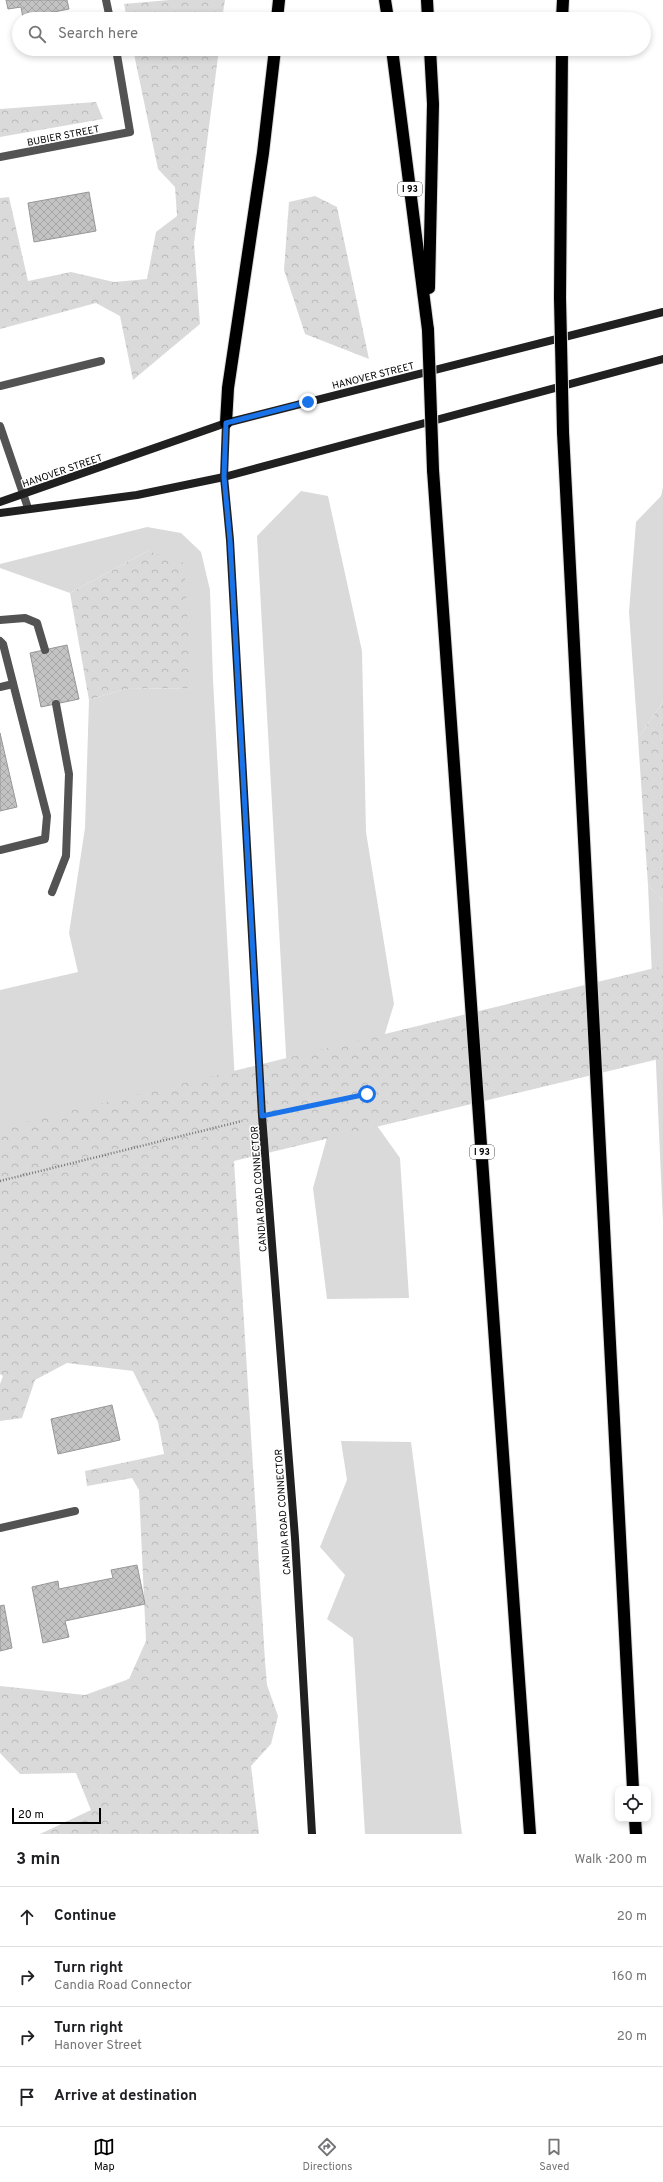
<!DOCTYPE html>
<meta charset="utf-8">
<style>
:root{--surface:#fff;--page:#f2f2f2;--text:#202124;--muted:#757577;--line:#e0e0e0;--accent:#000}
body{margin:0;font-family:Overpass,sans-serif;background:var(--page);color:var(--text)}
.controls{position:absolute;right:12px;bottom:12px;display:grid;overflow:hidden;border-radius:8px;box-shadow:0 2px 6px #0003}
.controls button{width:36px;height:36px;display:grid;place-items:center;padding:0;border:0;border-bottom:1px solid var(--line);background:var(--surface);color:var(--text);font:20px sans-serif}
.scale{position:absolute;left:12px;bottom:10px;width:89px;box-sizing:border-box;padding-left:4px;border:2px solid #000;border-top:0;font-size:11px;line-height:14px;white-space:nowrap;color:#000;-webkit-text-stroke:3px #fff;paint-order:stroke}
.stop{position:absolute;width:12px;height:12px;margin:-9px;border:3px solid #1a73e8;border-radius:50%;background:#fff}
.stop.end{background:#1a73e8;border-color:#fff;box-shadow:0 1px 4px #0008}
.list{margin:0;padding:0;list-style:none}
h2{display:flex;justify-content:space-between;align-items:center;height:52px;margin:0;padding:0 16px;font-size:17px}
h2 small{font-size:13px;font-weight:400;color:var(--muted)}
.list li{display:grid;grid-template-columns:26px 1fr auto;gap:12px;align-items:center;box-sizing:border-box;height:60px;padding:0 16px;border-top:1px solid var(--line)}
.list b{display:block;font-size:15px;white-space:nowrap}
.list p{margin:0;font-size:13px;white-space:nowrap;color:var(--muted)}
.list em{font-size:13px;font-style:normal;color:var(--muted)}
.icon{flex:none;width:22px;height:22px;fill:none;stroke:currentColor;stroke-width:2;stroke-linecap:round;stroke-linejoin:round}
.map{position:relative;flex:none;width:663px;height:1834px;overflow:hidden}
.search{position:absolute;background:var(--surface);box-shadow:0 2px 6px #0003;left:12px;right:12px;top:12px;height:44px;display:flex;align-items:center;gap:10px;box-sizing:border-box;padding:0 14px;border-radius:22px;color:var(--muted);font-size:15px}
.sheet{height:292px;background:var(--surface)}
nav{display:flex;justify-content:space-around;align-items:center;box-sizing:border-box;height:56px;border-top:1px solid var(--line);background:var(--surface);font-size:11px;color:var(--muted)}
nav a{display:grid;justify-items:center;gap:2px}
nav .on{color:var(--accent)}
.map>svg:first-child{display:block}
</style>
<div class="map">
<svg width="663" height="1834" viewBox="0 0 663 1834">
<defs>
<pattern id="forest-crowns" width="20" height="18" patternUnits="userSpaceOnUse"><rect width="20" height="18" fill="#dadada"/><path d="M2 6a3 3 0 1 1 6 0M12 15a3 3 0 1 1 6 0" fill="none" stroke="#b9b9b9"/></pattern>
<pattern id="building-cross-hatch" width="8" height="8" patternUnits="userSpaceOnUse"><rect width="8" height="8" fill="#c3c3c3"/><path d="M0 0l8 8M0 8l8-8" fill="none" stroke="#a6a6a6"/></pattern>
</defs>
<rect width="100%" height="100%" fill="#fff"/>
<!-- grass -->
<g fill="#dadada">
<path d="M663 487V702L638 738 629 612 636 522 661 496Z"/>
<path d="M301 491 328 496 362 651 366 832 394 1004 371 1079 287 1072 257 536Z"/>
<path d="M147 527 181 533 201 552 210 590 213 680 236 1101 0 1141V990L78 972 69 933 85 828 89 700 125 689 192 688 148 551 70 593 0 568V564Z"/>
<path d="M648 885 663 901V1222Z"/>
<path d="M365 1109 400 1158 409 1298 327 1299 313 1188 328 1134Z"/>
<path d="M341 1441 411 1442 462 1834H365L353 1638 327 1619 345 1575 320 1547 347 1480Z"/>
</g>
<!-- forest -->
<g fill="url(#forest-crowns)">
<path d="M169 0H225L222 19H127L124 4Z"/>
<path d="M133 49H219L194 243 200 324 133 380 120 316 96 303 0 329V198L9 197 28 281 71 272 114 282 147 279 156 232 177 216 175 187 158 169Z"/>
<path d="M96 102 103 119 0 137V109Z"/>
<path d="M315 196 337 207 369 359 305 334 284 270 289 202Z"/>
<path d="M148 551 184 563 192 688 125 689 89 700 70 593Z"/>
<path d="M663 702V901L648 885 638 738Z"/>
<path d="M663 966V1058L234 1161 265 1661 267 1685 278 1716 271 1744 251 1766 259 1834H40L91 1810 76 1773 20 1774 0 1753V1686L85 1695 129 1679 146 1641 139 1490 132 1478 87 1486 85 1471 164 1454 158 1422 133 1371 67 1363 35 1380 22 1418 0 1421V1384L3 1376 0 1374V1128Z"/>
</g>
<!-- building -->
<g fill="url(#building-cross-hatch)" stroke="#979797">
<path d="M6 0H67L69 9 23 18 21 7 8 9Z"/>
<path d="M89 192 96 231 34 242 28 203Z"/>
<path d="M67 645 79 699 41 707 30 653Z"/>
<path d="M0 733 17 807 0 811Z"/>
<path d="M112 1405 120 1440 58 1454 51 1419Z"/>
<path d="M137 1565 145 1604 65 1621 69 1637 43 1643 32 1587 58 1581 59 1589 113 1578 111 1570Z"/>
<path d="M4 1605 12 1648 0 1651V1606Z"/>
</g>
<g fill="none" stroke-linecap="round" stroke-linejoin="round">
<defs>
<g id="highway">
<path d="M385 0 388 19"/>
<path d="M427 0 428 19"/>
<path d="M277 19 279 0"/>
<path d="M562 19 563 0"/>
<path d="M392 49 428 330"/>
<path d="M429 288 433 104 430 49"/>
<path d="M560 298 562 49"/>
<path d="M226 423 228 388 263 153 275 49"/>
<path d="M563 432 633 1789"/>
<path d="M433 470 530 1834"/>
<path d="M635 1819 636 1834"/>
</g>
</defs>
<!-- highway casing -->
<use href="#highway" stroke="#dbdbdb" stroke-width="14"/>
<!-- path -->
<g stroke="#757575" stroke-width="2.5" stroke-dasharray="1 2" stroke-linecap="butt">
<path d="M282 1111 367 1095"/>
<path d="M0 1181 242 1121"/>
</g>
<!-- lane -->
<g stroke="#535353" stroke-width="8">
<path d="M0 386 101 361"/>
<path d="M0 426 28 508"/>
<path d="M0 620 25 618 37 623 45 650"/>
<path d="M0 641 3 644 47 816 45 839 0 850"/>
<path d="M0 687 13 684"/>
<path d="M52 892 66 856 69 774 56 704"/>
</g>
<!-- street -->
<g stroke="#535353" stroke-width="8">
<path d="M106 0 110 19"/>
<path d="M0 157 130 132 116 49"/>
<path d="M0 1528 75 1511"/>
</g>
<!-- secondary -->
<g stroke="#202020" stroke-width="8">
<path d="M226 423 224 477 230 540 262 1116 295 1538 312 1834"/>
<path d="M0 502 226 423 663 312"/>
<path d="M0 513 137 495 224 477 663 359"/>
</g>
<!-- highway -->
<use href="#highway" stroke="#000" stroke-width="12"/>
<defs>
<g id="highway-bridge">
<path d="M560 298 563 432"/>
<path d="M428 330 433 470"/>
</g>
</defs>
<!-- highway-bridge casing -->
<use href="#highway-bridge" stroke="#dbdbdb" stroke-width="14" stroke-linecap="butt"/>
<!-- highway-bridge -->
<use href="#highway-bridge" stroke="#000" stroke-width="12"/>
</g>
<g fill="none" stroke-linecap="round" stroke-linejoin="round">
<!-- route -->
<path stroke="#1a73e8" stroke-width="5" d="M308 402 226 423 224 477 230 540 262 1116 367 1094"/>
</g>
<g text-anchor="middle" stroke-width="3" stroke-linejoin="round" paint-order="stroke">
<!-- shield labels -->
<g fill="#fff" stroke="#4c4c4c" stroke-width="1">
<rect x="398" y="182" width="24" height="14" rx="3"/>
<rect x="470" y="1145" width="24" height="14" rx="3"/>
</g>
<g font-size="9" font-weight="bold" fill="#000">
<text x="410" y="192">I 93</text>
<text x="482" y="1155">I 93</text>
</g>
<!-- street labels -->
<g font-size="10" fill="#000" stroke="#fff">
<text transform="translate(63 135) rotate(-11)" y="4">BUBIER STREET</text>
<text transform="translate(373 375) rotate(-14)" y="4">HANOVER STREET</text>
<text transform="translate(62 470) rotate(-19)" y="4">HANOVER STREET</text>
<text transform="translate(258 1189) rotate(-94)" y="4">CANDIA ROAD CONNECTOR</text>
<text transform="translate(282 1512) rotate(-94)" y="4">CANDIA ROAD CONNECTOR</text>
</g>
</g>
</svg>
<div class="controls">
<button><svg class="icon" aria-label="locate" viewBox="0 0 24 24"><circle cx="12" cy="12" r="6"/><path d="M12 2v4M12 18v4M2 12h4M18 12h4"/></svg></button>
</div>
<div class="scale">20 m</div>
<div class="stop" style="left:367px;top:1094px"></div>
<div class="stop end" style="left:308px;top:402px"></div>
<div class="search"><svg class="icon" aria-label="search" viewBox="0 0 24 24"><circle cx="10" cy="10" r="6"/><path d="M15 15l6 6"/></svg>Search here</div>
</div>
<section class="sheet">
<h2>3 min<small>Walk · 200 m</small></h2>
<ul class="list">
<li><svg class="icon" aria-label="ahead" viewBox="0 0 24 24"><path d="M12 20V5M6 11l6-6 6 6"/></svg><div><b>Continue</b></div><em>20 m</em></li>
<li><svg class="icon" aria-label="right" viewBox="0 0 24 24"><path d="M7 20v-9h11M14 6l5 5-5 5"/></svg><div><b>Turn right</b><p>Candia Road Connector</p></div><em>160 m</em></li>
<li><svg class="icon" aria-label="right" viewBox="0 0 24 24"><path d="M7 20v-9h11M14 6l5 5-5 5"/></svg><div><b>Turn right</b><p>Hanover Street</p></div><em>20 m</em></li>
<li><svg class="icon" aria-label="arrive" viewBox="0 0 24 24"><path d="M6 21V4h12l-3 4 3 4H6"/></svg><div><b>Arrive at destination</b></div></li>
</ul>
</section>
<nav>
<a class="on"><svg class="icon" aria-label="map" viewBox="0 0 24 24"><path d="M3 6l6-2 6 2 6-2v14l-6 2-6-2-6 2zM9 4v14M15 6v14"/></svg>Map</a>
<a><svg class="icon" aria-label="directions" viewBox="0 0 24 24"><path d="M12 3l9 9-9 9-9-9zM9 14v-3h6M13 9l2 2-2 2"/></svg>Directions</a>
<a><svg class="icon" aria-label="saved" viewBox="0 0 24 24"><path d="M7 4h10v16l-5-4-5 4z"/></svg>Saved</a>
</nav>
